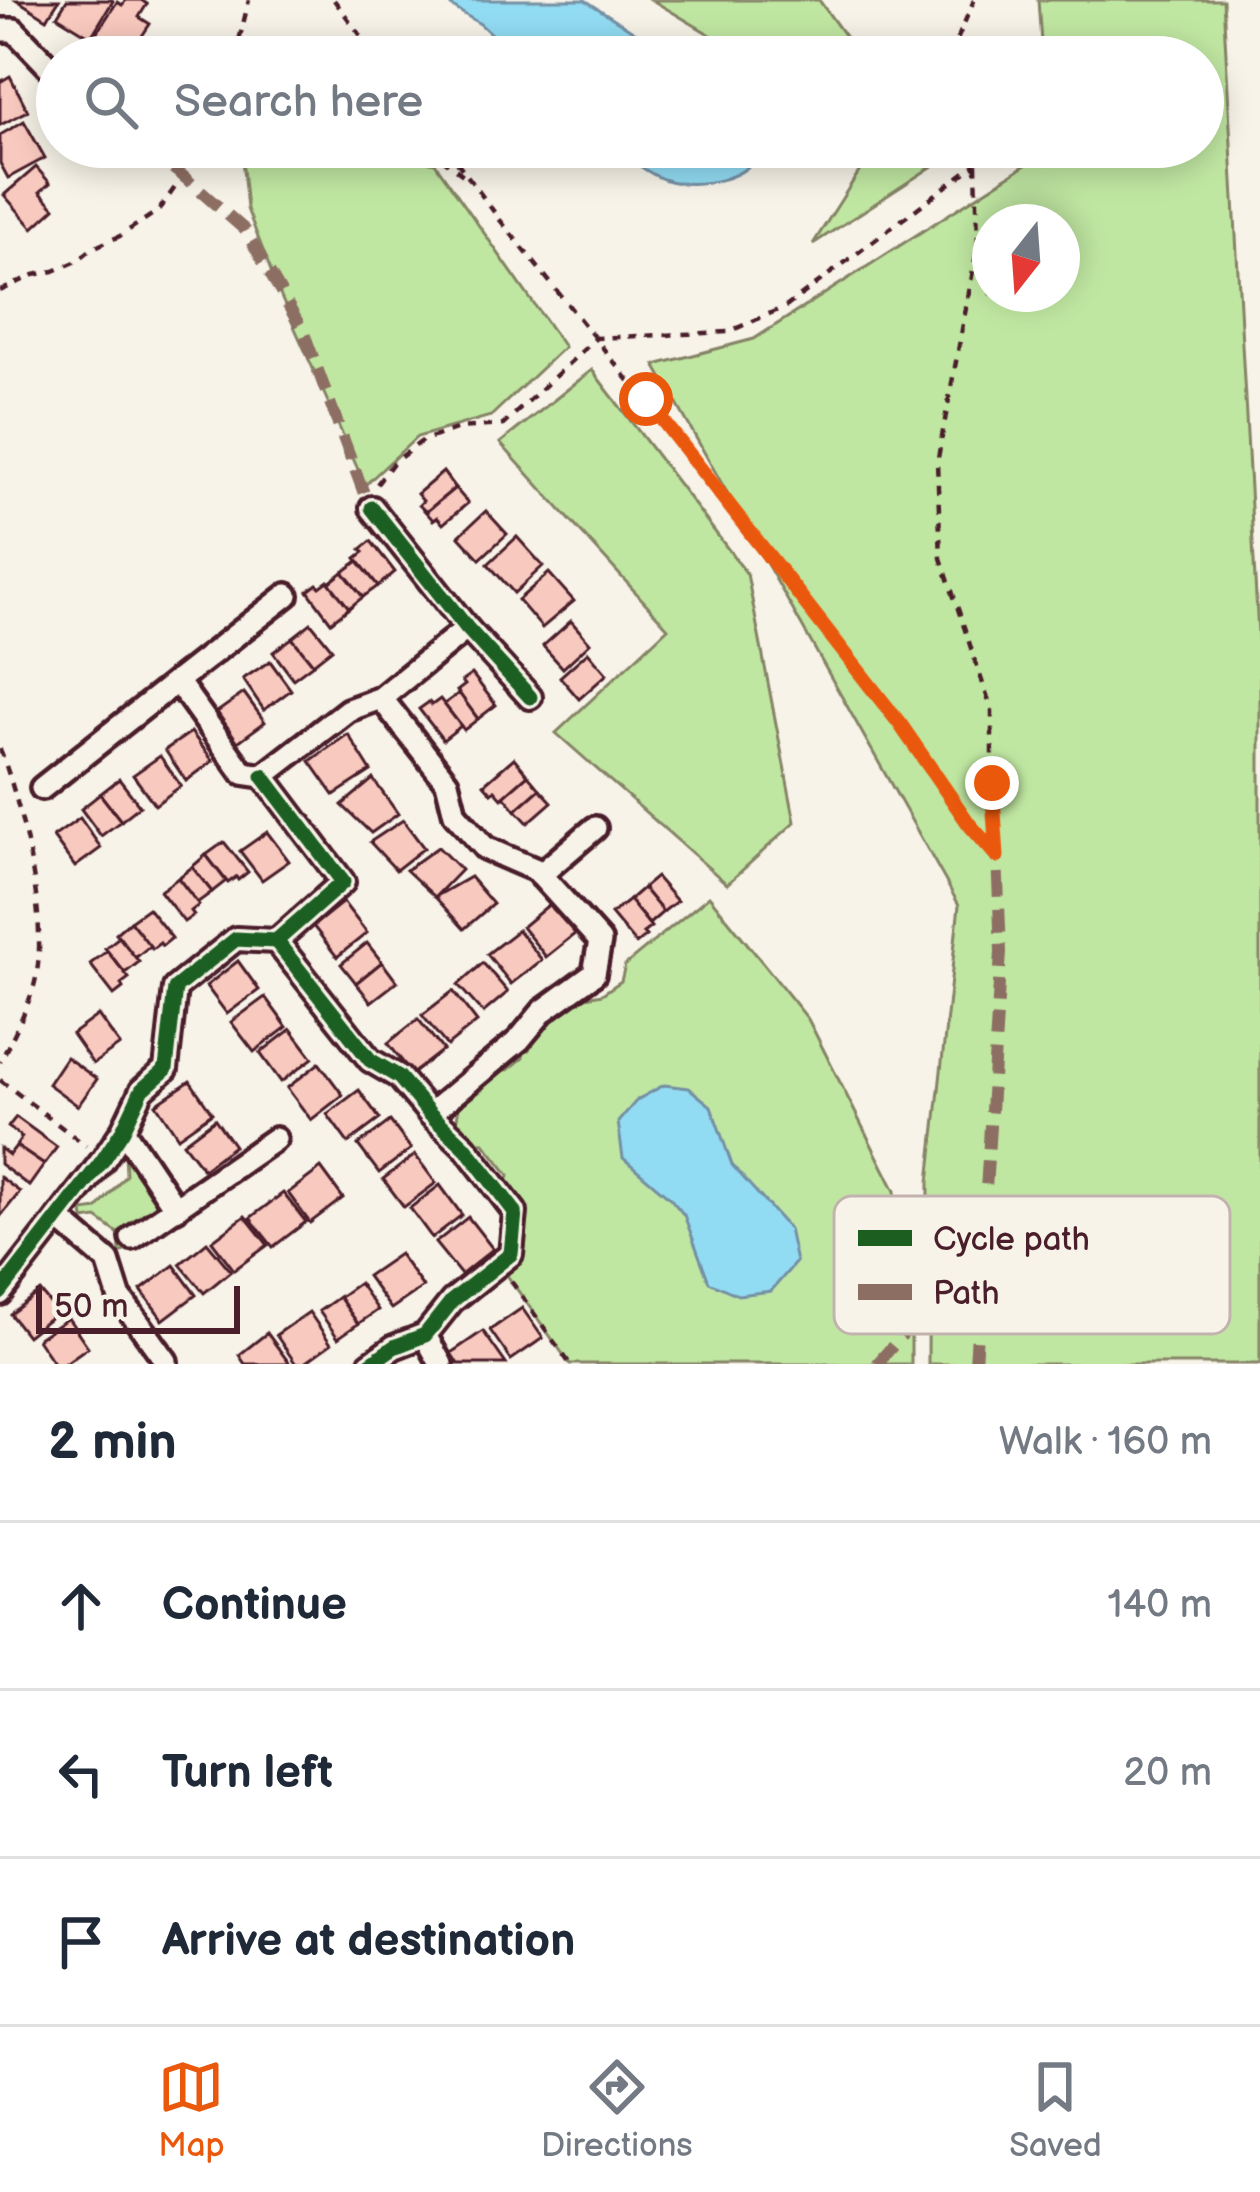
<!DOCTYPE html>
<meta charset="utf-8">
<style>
:root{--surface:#fff;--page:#f2f2f3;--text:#1f2937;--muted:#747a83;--line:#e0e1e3;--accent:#ea580c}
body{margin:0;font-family:"Balsamiq Sans",sans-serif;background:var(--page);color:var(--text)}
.compass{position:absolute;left:972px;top:204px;width:108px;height:108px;border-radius:50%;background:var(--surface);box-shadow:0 6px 30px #0003;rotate:197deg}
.scale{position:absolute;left:36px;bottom:30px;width:204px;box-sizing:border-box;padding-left:12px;border:6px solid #4a1f2b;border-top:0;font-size:33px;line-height:42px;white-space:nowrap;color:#4a1f2b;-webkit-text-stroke:9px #f7f3e8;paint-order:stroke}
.stop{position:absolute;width:36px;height:36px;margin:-27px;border:9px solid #ea580c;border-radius:50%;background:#fff}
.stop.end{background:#ea580c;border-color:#fff;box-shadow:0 3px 12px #0008}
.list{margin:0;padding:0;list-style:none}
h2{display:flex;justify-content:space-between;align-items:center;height:156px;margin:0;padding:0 48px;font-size:51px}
h2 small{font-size:39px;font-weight:400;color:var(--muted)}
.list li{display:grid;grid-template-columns:78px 1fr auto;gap:36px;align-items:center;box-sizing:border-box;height:168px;padding:0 48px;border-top:3px solid var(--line)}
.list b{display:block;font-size:45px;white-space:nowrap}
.list em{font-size:39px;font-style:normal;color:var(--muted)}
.icon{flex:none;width:66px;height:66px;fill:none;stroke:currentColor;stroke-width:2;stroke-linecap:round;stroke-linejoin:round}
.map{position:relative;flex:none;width:1260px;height:1364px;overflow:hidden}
.search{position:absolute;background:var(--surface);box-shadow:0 6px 30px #0003;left:36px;right:36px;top:36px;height:132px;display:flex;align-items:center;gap:30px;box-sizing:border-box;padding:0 42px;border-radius:66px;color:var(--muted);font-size:45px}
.sheet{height:660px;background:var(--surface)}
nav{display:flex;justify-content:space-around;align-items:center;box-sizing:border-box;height:168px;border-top:3px solid var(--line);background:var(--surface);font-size:33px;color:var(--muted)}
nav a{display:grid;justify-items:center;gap:6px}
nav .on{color:var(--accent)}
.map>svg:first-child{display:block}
</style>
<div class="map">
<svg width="1260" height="1364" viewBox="0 0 1260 1364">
<rect width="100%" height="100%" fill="#f7f3e8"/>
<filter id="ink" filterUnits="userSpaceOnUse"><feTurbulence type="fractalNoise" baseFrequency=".00833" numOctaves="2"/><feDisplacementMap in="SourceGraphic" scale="24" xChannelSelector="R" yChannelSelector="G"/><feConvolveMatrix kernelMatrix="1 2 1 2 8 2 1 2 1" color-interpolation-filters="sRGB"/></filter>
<g filter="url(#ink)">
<!-- green -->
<g fill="#c0e7a2" stroke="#858366" stroke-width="3" fill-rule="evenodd">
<path d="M652 0H819L860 57H738L714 37Z"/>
<path d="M1038 0H1223L1260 670V1364H928L929 1182 959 905 655 365 754 339 1049 150V147H1203V57H1042ZM990 222H1062V294H990Z"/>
<path d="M844 147H931L942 160 813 244 864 164Z"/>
<path d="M378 148 435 163 564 347 491 416 417 437 365 485 281 297 247 209 241 149Z"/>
<path d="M592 370 747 574 795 822 727 884 556 733 668 628 500 443Z"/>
<path d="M709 896 808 1019 895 1191 911 1336V1364H570L504 1271 521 1255 528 1216 505 1187 509 1175 484 1143 471 1142 456 1125 459 1106 482 1090 492 1069 508 1070 523 1058 525 1045 568 1000 602 994 621 981 625 965Z"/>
<path d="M125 1153H129L157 1194 154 1215 123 1237 129 1249 120 1253 119 1234 97 1218 84 1220 83 1211 97 1209 126 1175Z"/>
</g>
<!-- water -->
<g fill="#92dcf3" stroke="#7590a3" stroke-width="3">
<path d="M448 0H585L673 57H516L480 24 451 6Z"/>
<path d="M617 147H759C755 181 694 189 666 180 650 175 629 159 617 147Z"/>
<path d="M664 1085 689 1088 711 1106 732 1165 789 1229 796 1262 771 1291 738 1295 709 1282 684 1215 670 1198 623 1158 618 1122 637 1100Z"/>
</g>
<!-- building -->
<g fill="#f8c9be" stroke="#4a1f2b" stroke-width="3">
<path d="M17 0H59L47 19Z"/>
<path d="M67 0H112L113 1 91 37 57 16Z"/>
<path d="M126 0H141L147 4 139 17 150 24 128 57 94 37 117 2 122 5Z"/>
<path d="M10 76 28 111 0 125V82Z"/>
<path d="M24 121 45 158 8 178 0 163V135Z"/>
<path d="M36 167 50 183 40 192 55 208 33 228 4 195Z"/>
<path d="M443 472 455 488 426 512 419 505 423 501 417 494Z"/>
<path d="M455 488 468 503 443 524 437 517 433 520 426 512Z"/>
<path d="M486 511 507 534 480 559 459 536Z"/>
<path d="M517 537 543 566 514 593 488 564Z"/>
<path d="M371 541 395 572 378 586 356 558 364 552 361 549Z"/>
<path d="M358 561 378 586 363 597 343 572Z"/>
<path d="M343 572 363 597 349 608 329 583Z"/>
<path d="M549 573 574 601 542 628 518 600Z"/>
<path d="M328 581 349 608 331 622 308 591 317 584 320 587Z"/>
<path d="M571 621 590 643 563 668 543 646Z"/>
<path d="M311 623 332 649 313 664 292 638Z"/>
<path d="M292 638 313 664 293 679 273 652Z"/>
<path d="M588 652 607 674 579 699 560 677Z"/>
<path d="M270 661 291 690 264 710 243 679Z"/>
<path d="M472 674 496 705 478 719 457 691 465 685 462 681Z"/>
<path d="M244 693 265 722 238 742 217 712Z"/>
<path d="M459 693 478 719 464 730 444 704Z"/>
<path d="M440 699 461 726 443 740 419 709 429 702 432 705Z"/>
<path d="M191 732 213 761 186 781 165 750Z"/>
<path d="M348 734 371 771 334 795 310 761Z"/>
<path d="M160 756 181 786 155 805 133 775Z"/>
<path d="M514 758 528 775 502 798 495 790 492 793 484 784Z"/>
<path d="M528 775 540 789 516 810 504 796Z"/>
<path d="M119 779 140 806 121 821 100 794Z"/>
<path d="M373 779 398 814 371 833 342 805Z"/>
<path d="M540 789 552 802 528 823 516 810Z"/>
<path d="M100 794 121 821 101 836 81 809Z"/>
<path d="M80 818 101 848 75 867 53 837Z"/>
<path d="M403 820 424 848 396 870 370 842Z"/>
<path d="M267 832 289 861 262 880 240 851Z"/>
<path d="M224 842 248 872 238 880 236 877 228 883 206 855Z"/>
<path d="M438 847 461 870 435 897 406 870Z"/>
<path d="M206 855 226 881 212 892 192 867Z"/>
<path d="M192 867 212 892 197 903 178 878Z"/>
<path d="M470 877 493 904 464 929 435 897Z"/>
<path d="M656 877 677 901 663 912 643 888Z"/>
<path d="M178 878 199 905 191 911 194 915 184 922 160 891Z"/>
<path d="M643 888 663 912 649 924 629 900Z"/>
<path d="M629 900 651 927 643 933 646 936 636 944 611 914Z"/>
<path d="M343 902 367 933 337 957 313 926Z"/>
<path d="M552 902 576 933 546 957 522 927Z"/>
<path d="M148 908 172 938 162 946 160 943 152 949 130 921Z"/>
<path d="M130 921 150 946 135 958 116 933Z"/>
<path d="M518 930 542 960 511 984 487 954Z"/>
<path d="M119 937 139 962 125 973 105 948Z"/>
<path d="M367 943 382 962 356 983 341 964Z"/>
<path d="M107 951 129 978 121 984 123 988 114 995 90 964Z"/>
<path d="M238 961 259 990 227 1014 206 986Z"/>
<path d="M382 962 397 982 371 1002 356 983Z"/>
<path d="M483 963 508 992 483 1013 458 985Z"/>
<path d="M453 991 477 1022 447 1046 422 1015Z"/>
<path d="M265 997 287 1027 254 1052 231 1022Z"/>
<path d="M98 1015 120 1045 93 1064 72 1034Z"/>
<path d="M418 1019 443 1050 412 1074 388 1043Z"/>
<path d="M291 1029 313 1058 281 1082 260 1053Z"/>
<path d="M66 1057 97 1079 78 1106 48 1084Z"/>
<path d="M319 1063 343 1095 311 1120 287 1088Z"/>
<path d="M190 1081 212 1113 178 1137 156 1104Z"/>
<path d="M359 1090 380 1119 348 1143 327 1114Z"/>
<path d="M16 1117 57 1147 44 1165 16 1146 22 1137 8 1127Z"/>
<path d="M215 1119 234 1146 203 1169 183 1143Z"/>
<path d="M390 1121 411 1149 379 1173 358 1145Z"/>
<path d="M16 1146 44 1165 29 1186 0 1164V1148L9 1155Z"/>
<path d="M415 1155 436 1183 404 1207 383 1179Z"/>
<path d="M321 1168 343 1198 310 1223 288 1193Z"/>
<path d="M0 1177 20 1192 0 1217Z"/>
<path d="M440 1185 462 1215 432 1238 410 1208Z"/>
<path d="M283 1193 306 1222 273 1247 250 1218Z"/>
<path d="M245 1216 268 1245 234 1270 212 1241Z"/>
<path d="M468 1217 493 1249 461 1275 435 1243Z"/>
<path d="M207 1242 231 1271 204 1293 180 1264Z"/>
<path d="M399 1254 423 1287 391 1309 367 1276Z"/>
<path d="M174 1265 196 1295 163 1320 141 1290Z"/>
<path d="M359 1283 378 1310 358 1324 339 1297Z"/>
<path d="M40 1291 57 1312 27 1336 10 1314Z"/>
<path d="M339 1297 358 1324 338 1338 319 1311Z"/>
<path d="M522 1308 543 1338 511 1360 490 1330Z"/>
<path d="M309 1312 331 1344 303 1364H296L276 1335Z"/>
<path d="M68 1318 88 1347 64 1364H54L37 1339Z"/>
<path d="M483 1331 506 1364H458L451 1353Z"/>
<path d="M267 1333 290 1364H245L239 1355Z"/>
</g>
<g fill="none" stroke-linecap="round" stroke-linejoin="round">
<defs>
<g id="street">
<path d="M0 30H14L57 75"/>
<path d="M372 508 467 628 530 697"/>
<path d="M177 681 287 595"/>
<path d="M381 698 447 782 455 814 485 848 536 870 600 941 594 974 543 1011 519 1040 430 1114"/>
<path d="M263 776 348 710 381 698 467 628"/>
<path d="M42 788 177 681 243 773 263 776"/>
<path d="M540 875 595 828"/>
<path d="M276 941 370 1060 399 1077 430 1114 465 1147 515 1212 511 1254 452 1301 425 1335 394 1347 370 1364"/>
<path d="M123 1130 176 1209"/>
<path d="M58 1218 108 1261 119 1296 166 1361V1364"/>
<path d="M132 1238 275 1139"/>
<path d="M0 1293 103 1160 123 1130 142 1090 166 1069 175 988 236 939 276 941 343 882 263 776"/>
<path d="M425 1335 441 1364"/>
</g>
</defs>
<!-- street casing -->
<use href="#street" stroke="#4a1f2b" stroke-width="30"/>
<!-- path -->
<g stroke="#4a1f2b" stroke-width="4.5" stroke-dasharray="9 9" stroke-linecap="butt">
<path d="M334 0 377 57"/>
<path d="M235 57 249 0"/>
<path d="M957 57V40L974 0"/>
<path d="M427 147 463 175"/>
<path d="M446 147 500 220 782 571 900 724 969 824 997 855"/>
<path d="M969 147 976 164 978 244 937 463 941 558 992 711V783L997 855"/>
<path d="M0 291 34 275 54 271 75 262 93 248 120 236 159 210 188 169 199 147"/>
<path d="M377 484 393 463 422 441 459 428 503 425 596 338 728 332 787 306 976 164"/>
<path d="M0 749C22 807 51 926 34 986 26 1012 12 1038 0 1062"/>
<path d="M0 1080 86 1146"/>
<path d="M511 1281 570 1364"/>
</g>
<!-- street -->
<use href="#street" stroke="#f7f3e8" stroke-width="21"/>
<!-- quiet -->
<g stroke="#8d6e63" stroke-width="12" stroke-dasharray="24 12" stroke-linecap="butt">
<path d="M144 147 183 176 245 230 304 333 366 499"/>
<path d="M877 1364 909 1327 978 1310"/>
<path d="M975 1364 1001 952 997 855"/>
</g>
<defs>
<g id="cycleway">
<path d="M372 508 467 628 530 697"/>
<path d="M276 941 370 1060 399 1077 430 1114 465 1147 515 1212 511 1254 452 1301 425 1335 394 1347 370 1364"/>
<path d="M0 1293 103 1160 123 1130 142 1090 166 1069 175 988 236 939 276 941 343 882 263 776"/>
</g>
</defs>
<!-- cycleway casing -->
<use href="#cycleway" stroke="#f7f3e8" stroke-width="22"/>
<!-- cycleway -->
<use href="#cycleway" stroke="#1b5e20" stroke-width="15"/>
</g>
</g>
<g fill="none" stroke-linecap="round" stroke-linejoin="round" filter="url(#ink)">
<!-- route -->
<path stroke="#ea580c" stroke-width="15" d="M646 399 900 724 969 824 997 856 992 783"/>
</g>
<!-- legend -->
<rect x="834" y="1196" width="396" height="138" rx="18" fill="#f7f3e8" stroke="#c3b3af" stroke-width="3"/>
<rect x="858" y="1230" width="54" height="16" fill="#1b5e20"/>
<rect x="858" y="1284" width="54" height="16" fill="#8d6e63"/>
<g font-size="33" fill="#4a1f2b">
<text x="933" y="1250">Cycle path</text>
<text x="933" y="1304">Path</text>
</g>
</svg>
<svg class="compass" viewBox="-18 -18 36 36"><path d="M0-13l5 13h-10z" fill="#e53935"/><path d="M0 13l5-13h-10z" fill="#747a83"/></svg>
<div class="scale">50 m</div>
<div class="stop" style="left:646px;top:399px"></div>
<div class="stop end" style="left:992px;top:783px"></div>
<div class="search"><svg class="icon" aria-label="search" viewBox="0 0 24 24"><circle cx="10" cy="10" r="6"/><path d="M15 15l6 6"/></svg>Search here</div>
</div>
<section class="sheet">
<h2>2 min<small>Walk · 160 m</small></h2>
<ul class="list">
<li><svg class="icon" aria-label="ahead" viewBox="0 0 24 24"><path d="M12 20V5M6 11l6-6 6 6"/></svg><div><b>Continue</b></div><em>140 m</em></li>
<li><svg class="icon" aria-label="left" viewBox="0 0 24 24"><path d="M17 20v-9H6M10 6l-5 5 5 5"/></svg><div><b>Turn left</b></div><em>20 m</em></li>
<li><svg class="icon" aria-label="arrive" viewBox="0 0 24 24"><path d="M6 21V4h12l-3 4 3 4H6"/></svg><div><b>Arrive at destination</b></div></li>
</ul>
</section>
<nav>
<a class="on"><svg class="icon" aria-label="map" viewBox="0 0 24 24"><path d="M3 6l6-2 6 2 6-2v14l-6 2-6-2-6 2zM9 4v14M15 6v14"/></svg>Map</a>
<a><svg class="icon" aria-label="directions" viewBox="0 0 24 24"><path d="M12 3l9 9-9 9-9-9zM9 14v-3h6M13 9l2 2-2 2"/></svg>Directions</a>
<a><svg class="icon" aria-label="saved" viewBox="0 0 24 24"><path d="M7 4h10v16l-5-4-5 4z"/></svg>Saved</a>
</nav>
